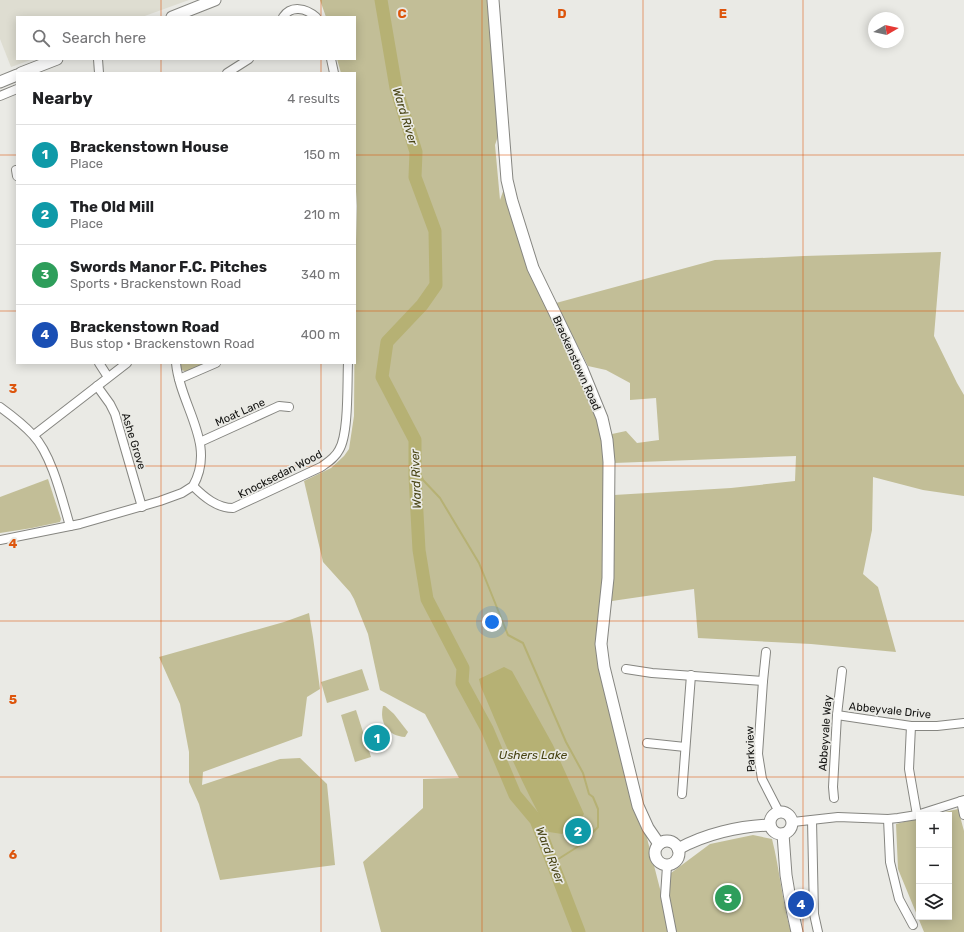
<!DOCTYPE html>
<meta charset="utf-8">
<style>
:root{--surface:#fff;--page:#f6f6f6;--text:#202124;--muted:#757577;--line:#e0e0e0;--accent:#0f766e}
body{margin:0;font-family:Rubik,sans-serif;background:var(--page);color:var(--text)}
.controls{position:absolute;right:12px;bottom:12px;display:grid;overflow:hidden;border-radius:0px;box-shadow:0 2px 10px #0003}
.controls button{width:36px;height:36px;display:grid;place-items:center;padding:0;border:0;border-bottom:1px solid var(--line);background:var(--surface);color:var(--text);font:20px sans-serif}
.compass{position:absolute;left:868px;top:12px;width:36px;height:36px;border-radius:50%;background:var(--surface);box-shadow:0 2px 10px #0003;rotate:81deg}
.you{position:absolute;left:492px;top:622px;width:14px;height:14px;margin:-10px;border:3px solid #fff;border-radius:50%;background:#1a73e8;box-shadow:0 0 0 6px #1a73e833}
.badge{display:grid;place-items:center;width:26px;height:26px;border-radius:50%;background:var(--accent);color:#fff;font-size:13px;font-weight:700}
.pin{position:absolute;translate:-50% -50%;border:2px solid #fff;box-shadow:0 1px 4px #0006}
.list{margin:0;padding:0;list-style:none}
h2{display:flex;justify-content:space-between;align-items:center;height:52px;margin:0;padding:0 16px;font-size:17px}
h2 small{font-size:13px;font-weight:400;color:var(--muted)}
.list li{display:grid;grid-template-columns:26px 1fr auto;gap:12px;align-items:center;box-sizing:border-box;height:60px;padding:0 16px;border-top:1px solid var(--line)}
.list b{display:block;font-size:15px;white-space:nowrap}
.list p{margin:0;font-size:13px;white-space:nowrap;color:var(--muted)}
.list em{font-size:13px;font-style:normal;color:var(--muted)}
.icon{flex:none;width:22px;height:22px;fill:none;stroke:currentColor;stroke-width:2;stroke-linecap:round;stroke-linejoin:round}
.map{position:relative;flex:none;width:964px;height:932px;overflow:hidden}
.search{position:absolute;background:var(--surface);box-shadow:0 2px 10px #0003;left:16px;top:16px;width:340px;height:44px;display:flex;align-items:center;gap:10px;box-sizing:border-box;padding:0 14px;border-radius:0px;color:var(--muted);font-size:15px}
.panel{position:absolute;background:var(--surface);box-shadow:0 2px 10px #0003;left:16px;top:72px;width:340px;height:292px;border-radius:0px}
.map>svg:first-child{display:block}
</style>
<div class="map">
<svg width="964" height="932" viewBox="0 0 964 932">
<rect width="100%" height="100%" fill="#eaeae5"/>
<!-- built -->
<path fill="#deddd1" d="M0 0H189L142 17H17V59H33L11 67 0 39Z"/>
<!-- green -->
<g fill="#c2be97">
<path d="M320 0H490L499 133 495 145 500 200 507 180 512 201 607 440 601 644 612 701 671 932H381L363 862 423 808V779L459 778 425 714 380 690 368 634 354 599 350 592 323 562 304 481 331 468 344 456 349 449 354 416 355 275 357 206 355 177V73H341L337 59H355V17H326Z"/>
<path d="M941 252 934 336 957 383 964 395V496L923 490 873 477 872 530 863 574 878 587 896 652 811 644 698 638 694 589 612 601 614 495 731 488 795 481 796 456 614 463 612 434 626 431 637 443 659 440 656 398 630 400V383L606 370 588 366 556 303 715 260 804 256Z"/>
<path d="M178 363H208C198 367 181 379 178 363Z"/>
<path d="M48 479 61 519 60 522 32 528 0 533V497Z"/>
<path d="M309 613 313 637 320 689 307 697 302 736 203 772 202 785 280 759 300 758 327 784 335 865 220 880 199 804 189 782V752L180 704 159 657 284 622Z"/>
<path d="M362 669 369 690 327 703 321 682Z"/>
<path d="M383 706H385L394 714 408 732 405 737C388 736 379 723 383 706Z"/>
<path d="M356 710 371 757 355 762 341 715Z"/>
<path d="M958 809 964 831V932H924L898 869 896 824 919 818V917H949V815H932Z"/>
<path d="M753 835 772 839C780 870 782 902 791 932H672L667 876 710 844Z"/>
</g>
<!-- water -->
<path fill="#b6b174" d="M504 667 512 671 553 745 584 814 581 819 562 834 549 832C522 786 502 736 481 687L479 679Z"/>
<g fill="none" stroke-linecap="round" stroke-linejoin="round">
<!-- stream -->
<path stroke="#b6b174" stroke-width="2" d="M415 462 423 480 440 498 479 563 508 635 523 643 566 742 583 773 589 794 593 797 598 809V827L582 844 552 863"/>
<!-- river -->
<path stroke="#b6b174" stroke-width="13" d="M381 0 396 88 416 152 415 177 435 231 436 285 422 305 387 342 382 377 415 440V476L419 550 427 599 463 668 462 683 487 729 515 795 536 820 579 932"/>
<defs>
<g id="street">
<path d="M283 17C291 5 306 8 316 17"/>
<path d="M98 59 99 73"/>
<path d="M331 59 334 73"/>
<path d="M227 73 249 59"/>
<path d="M0 96 17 89"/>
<path d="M16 170 17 176"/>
<path d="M99 363 108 377"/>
<path d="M179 379 216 363"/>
<path d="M97 386 110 404 115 414 142 507"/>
<path d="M0 407C11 415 24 425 33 435 52 455 62 499 70 526L80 524 160 501 182 493 193 486C217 444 180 406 176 363"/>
<path d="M34 435 127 363"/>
<path d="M200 442 279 406 289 407"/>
<path d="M193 486C204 497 217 508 233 508L321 467C328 462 335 458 339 450 349 434 347 383 348 363"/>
<path d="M0 540 70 526"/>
<path d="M766 652 763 681 758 754 762 779 779 812"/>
<path d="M626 669 652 673 763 681"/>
<path d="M837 715 911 726H937L964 723"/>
<path d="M911 726 909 769 917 815"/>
<path d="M647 743 685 747"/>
<path d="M682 794 691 675"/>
<path d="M834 798 833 787 837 715 842 671"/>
<path d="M961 801 964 815"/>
<path d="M888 819 890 862 899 899 913 925"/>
<path d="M812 820 814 914 818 932"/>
<path d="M793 822 838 817 888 819 898 818 917 815 964 800"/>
<path d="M667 866 665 896 672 932"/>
</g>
<g id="secondary">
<path d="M493 0 507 180 512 201 533 268 582 369 602 418 607 440 609 462 608 578 601 644 604 667 638 806 648 828 659 844"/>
<path d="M172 17 215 0"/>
<path d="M21 73 57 59"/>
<path d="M0 82 17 75"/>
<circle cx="781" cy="823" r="11"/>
<path d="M783 834 786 875 791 905 797 932"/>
<circle cx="667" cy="853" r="12"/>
<path d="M678 849C705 834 739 826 770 825"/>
</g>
</defs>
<!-- street casing -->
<use href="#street" stroke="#868681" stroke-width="10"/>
<!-- secondary casing -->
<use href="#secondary" stroke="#868681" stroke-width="13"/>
<!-- street -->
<use href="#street" stroke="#fff" stroke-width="8"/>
<!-- secondary -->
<use href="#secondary" stroke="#fff" stroke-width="11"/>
</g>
<!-- grid -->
<path fill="none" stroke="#dd550c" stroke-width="1" stroke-opacity="0.55" d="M161 0V17M321 0V17M482 0V932M643 0V932M803 0V932M161 59V73M321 59V73M0 155H17M355 155H964M0 311H17M355 311H964M161 363V932M321 363V932M0 466H964M0 621H964M0 777H964"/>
<g text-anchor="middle" stroke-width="3.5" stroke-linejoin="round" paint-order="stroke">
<!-- street labels -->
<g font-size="11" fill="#11110f" stroke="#eaeae5">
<text transform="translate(577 363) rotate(66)" y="4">Brackenstown Road</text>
<text transform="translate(240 412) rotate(-24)" y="4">Moat Lane</text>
<text transform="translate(134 441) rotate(73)" y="4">Ashe Grove</text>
<text transform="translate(280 474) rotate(-27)" y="4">Knocksedan Wood</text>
<text transform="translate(890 710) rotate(6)" y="4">Abbeyvale Drive</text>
<text transform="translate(825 733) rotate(-86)" y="4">Abbeyvale Way</text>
<text transform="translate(750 749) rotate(-92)" y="4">Parkview</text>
</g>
<!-- water labels -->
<g font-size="12" font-style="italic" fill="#474313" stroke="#eaeae5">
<text transform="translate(405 116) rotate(73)" y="4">Ward River</text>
<text transform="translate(416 479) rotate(-92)" y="4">Ward River</text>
<text x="533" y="759">Ushers Lake</text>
<text transform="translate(550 855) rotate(69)" y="4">Ward River</text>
</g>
</g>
<g font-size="13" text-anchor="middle" font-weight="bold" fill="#dd550c" stroke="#eaeae5" stroke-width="3.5" stroke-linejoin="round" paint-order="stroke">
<text x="402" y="18">C</text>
<text x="562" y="18">D</text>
<text x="723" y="18">E</text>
<text x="13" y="393">3</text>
<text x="13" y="548">4</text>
<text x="13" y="704">5</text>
<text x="13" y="859">6</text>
</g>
</svg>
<div class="controls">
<button>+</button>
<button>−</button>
<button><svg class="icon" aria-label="layers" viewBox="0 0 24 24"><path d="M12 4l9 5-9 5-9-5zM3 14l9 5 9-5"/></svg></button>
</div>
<svg class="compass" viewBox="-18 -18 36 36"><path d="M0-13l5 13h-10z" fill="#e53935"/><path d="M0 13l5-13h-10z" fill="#757577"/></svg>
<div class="you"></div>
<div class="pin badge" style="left:377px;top:738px;background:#0f9aa8">1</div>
<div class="pin badge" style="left:578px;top:831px;background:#0f9aa8">2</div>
<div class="pin badge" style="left:728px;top:898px;background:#2e9e5b">3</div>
<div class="pin badge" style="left:801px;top:904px;background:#1a4fb4">4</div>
<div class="search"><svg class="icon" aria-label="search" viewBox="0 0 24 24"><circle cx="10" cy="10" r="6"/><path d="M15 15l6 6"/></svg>Search here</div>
<section class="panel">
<h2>Nearby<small>4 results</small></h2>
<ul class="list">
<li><span class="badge" style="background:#0f9aa8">1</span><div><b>Brackenstown House</b><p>Place</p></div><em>150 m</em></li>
<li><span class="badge" style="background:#0f9aa8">2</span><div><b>The Old Mill</b><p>Place</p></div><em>210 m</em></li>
<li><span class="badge" style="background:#2e9e5b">3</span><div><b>Swords Manor F.C. Pitches</b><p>Sports · Brackenstown Road</p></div><em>340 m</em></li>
<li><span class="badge" style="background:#1a4fb4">4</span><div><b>Brackenstown Road</b><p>Bus stop · Brackenstown Road</p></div><em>400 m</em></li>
</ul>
</section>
</div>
